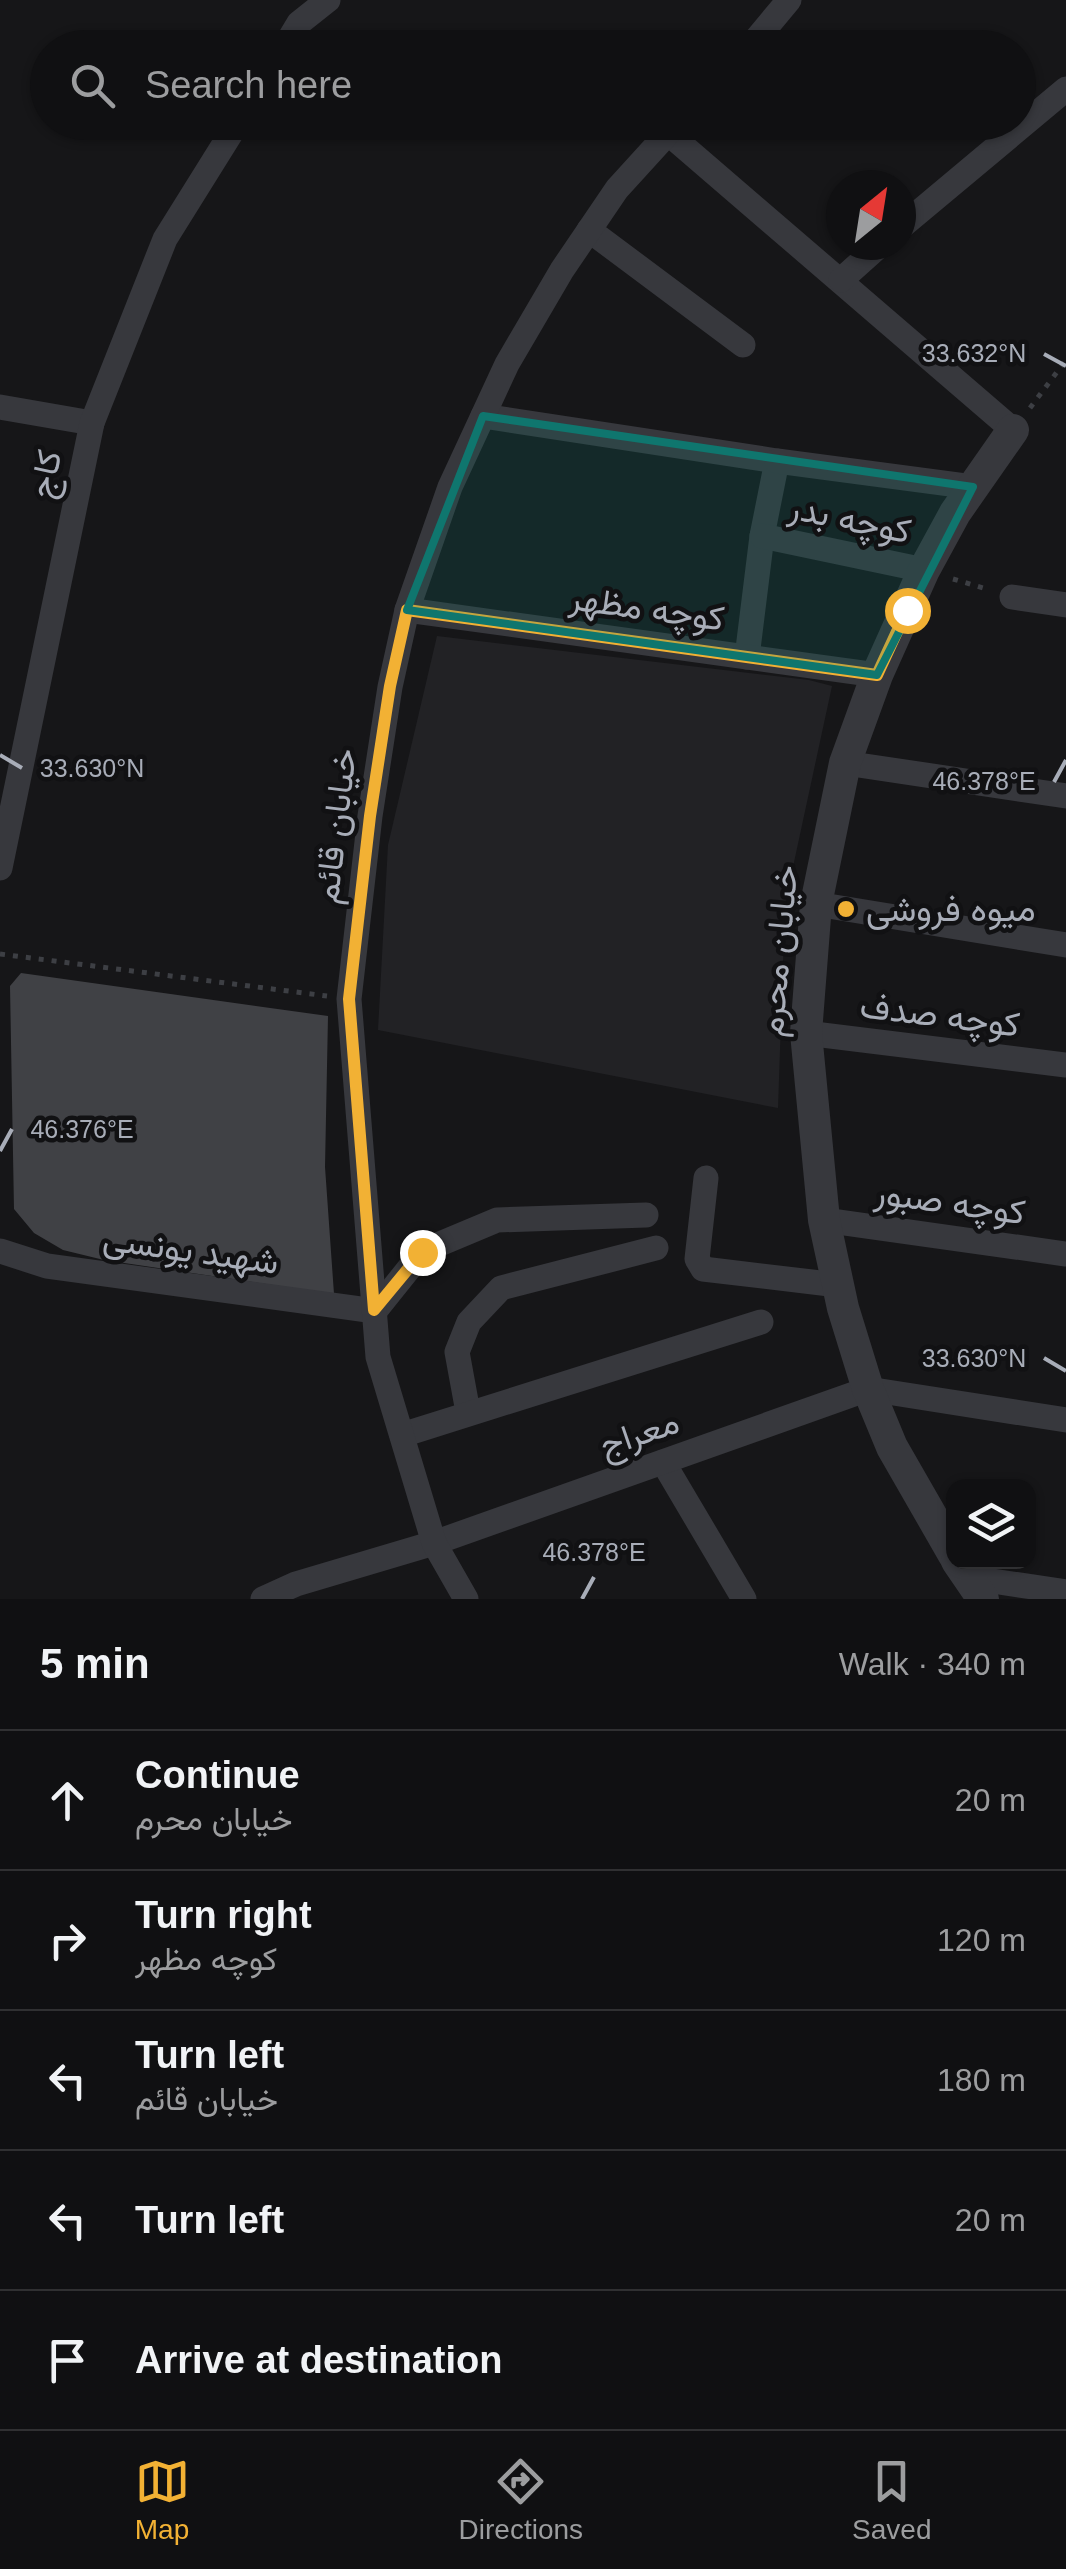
<!DOCTYPE html>
<meta charset="utf-8">
<style>
:root{--surface:#101012;--page:#1e1e20;--text:#f1f3f6;--muted:#9c9d9f;--line:#303032;--accent:#f2b134}
body{margin:0;font-family:Helvetica,Vazirmatn,sans-serif;background:var(--page);color:var(--text)}
.controls{position:absolute;right:30px;bottom:30px;display:grid;overflow:hidden;border-radius:20px;box-shadow:0 2px 8px #0004}
.controls button{width:90px;height:90px;display:grid;place-items:center;padding:0;border:0;border-bottom:2px solid var(--line);background:var(--surface);color:var(--text);font:50px sans-serif}
.compass{position:absolute;left:826px;top:170px;width:90px;height:90px;border-radius:50%;background:var(--surface);box-shadow:0 2px 8px #0004;rotate:30deg}
.stop{position:absolute;width:30px;height:30px;margin:-22px;border:8px solid #f2b134;border-radius:50%;background:#fff}
.stop.end{background:#f2b134;border-color:#fff;box-shadow:0 2px 10px #0008}
.list{margin:0;padding:0;list-style:none}
h2{display:flex;justify-content:space-between;align-items:center;height:130px;margin:0;padding:0 40px;font-size:42px}
h2 small{font-size:32px;font-weight:400;color:var(--muted)}
.list li{display:grid;grid-template-columns:65px 1fr auto;gap:30px;align-items:center;box-sizing:border-box;height:140px;padding:0 40px;border-top:2px solid var(--line)}
.list b{display:block;font-size:38px;white-space:nowrap}
.list p{margin:0;font-size:32px;white-space:nowrap;color:var(--muted)}
.list em{font-size:32px;font-style:normal;color:var(--muted)}
.icon{flex:none;width:55px;height:55px;fill:none;stroke:currentColor;stroke-width:2;stroke-linecap:round;stroke-linejoin:round}
.map{position:relative;flex:none;width:1066px;height:1599px;overflow:hidden}
.search{position:absolute;background:var(--surface);box-shadow:0 2px 8px #0004;left:30px;right:30px;top:30px;height:110px;display:flex;align-items:center;gap:25px;box-sizing:border-box;padding:0 35px;border-radius:55px;color:var(--muted);font-size:38px}
.sheet{height:830px;background:var(--surface)}
nav{display:flex;justify-content:space-around;align-items:center;box-sizing:border-box;height:140px;border-top:2px solid var(--line);background:var(--surface);font-size:28px;color:var(--muted)}
nav a{display:grid;justify-items:center;gap:5px}
nav .on{color:var(--accent)}
.map>svg:first-child{display:block}
</style>
<div class="map">
<svg width="1066" height="1599" viewBox="0 0 1066 1599">
<rect width="100%" height="100%" fill="#161618"/>
<!-- built -->
<path fill="#222225" d="M437 636 809 680 832 686 785 904 778 1108 378 1030 388 845Z"/>
<!-- building -->
<path fill="#404145" d="M21 973 328 1016 325 1167 334 1294 104 1260 63 1250 34 1233 14 1209 10 986Z"/>
<g fill="none" stroke-linecap="round" stroke-linejoin="round">
<!-- path -->
<g stroke="#3d3f44" stroke-width="5" stroke-dasharray="5 8" stroke-linecap="butt">
<path d="M1030 408 1066 360"/>
<path d="M953 579 990 590"/>
<path d="M0 954 327 996"/>
</g>
<!-- minor -->
<g stroke="#37383d" stroke-width="25">
<path d="M284 48 299 23 328 0"/>
<path d="M749 48 789 0"/>
<path d="M668 133 1013 430"/>
<path d="M901 227 1066 89"/>
<path d="M589 230 743 345"/>
<path d="M841 280 880 245"/>
<path d="M0 407 92 423"/>
<path d="M483 416 777 461 762 536 747 657"/>
<path d="M777 461 973 487"/>
<path d="M762 536 924 570"/>
<path d="M1012 597 1066 605"/>
<path d="M407 610 877 675"/>
<path d="M845 763 1066 796"/>
<path d="M0 868 92 423 165 239 238 122"/>
<path d="M816 904 1066 945"/>
<path d="M806 1033 1066 1065"/>
<path d="M706 1178 697 1259 703 1269 838 1285"/>
<path d="M824 1220 1066 1254"/>
<path d="M0 1251 47 1266 375 1311 423 1251 497 1220 646 1215"/>
<path d="M468 1412 457 1352 469 1322 501 1288 656 1248"/>
<path d="M402 1435 761 1322"/>
<path d="M663 1462 744 1599"/>
<path d="M966 1577 1066 1592"/>
<path d="M263 1599 296 1584 434 1543 868 1389 1066 1420"/>
<path d="M466 1599 434 1543 378 1357 349 999 370 816 390 687 407 610 450 487 507 364 562 270 617 189 678 122"/>
</g>
<!-- tertiary -->
<g stroke="#37383d" stroke-width="32">
<path d="M954 1555 892 1447 868 1389 843 1308 824 1220 806 1033 816 904 845 763 877 675 924 570 955 513 1013 430"/>
<path d="M957 1561 983 1599"/>
</g>
</g>
<g fill="none" stroke-linecap="round" stroke-linejoin="round">
<!-- route -->
<path stroke="#f2b134" stroke-width="12" d="M422 1252 374 1310 349 999 370 816 390 686 407 610 877 675 907 610"/>
</g>
<!-- marked area -->
<path fill="#0f766e" fill-opacity="0.2" stroke="#0f766e" stroke-width="8" stroke-linejoin="round" d="M483 416 973 487 877 675 407 610Z"/>
<!-- ticks -->
<path fill="none" stroke="#a8adb8" stroke-width="4" d="M1044 354 1066 366M0 755 22 768M1054 782 1066 760M0 1151 12 1129M1044 1358 1066 1371M582 1599 594 1577"/>
<!-- markers -->
<circle fill="#f2b134" stroke="#111113" stroke-width="4" cx="846" cy="909" r="10"/>
<g text-anchor="middle" stroke-width="9" stroke-linejoin="round" paint-order="stroke">
<!-- street labels -->
<g font-size="35" fill="#a8adb8" stroke="#111113">
<text transform="translate(45 474) rotate(-78)" y="12">کاج</text>
<text transform="translate(850 519) rotate(12)" y="12">کوچه بدر</text>
<text transform="translate(647 608) rotate(8)" y="12">کوچه مظهر</text>
<text transform="translate(335 826) rotate(-83)" y="12">خیابان قائم</text>
<text transform="translate(778 951) rotate(-85)" y="12">خیابان محرم</text>
<text transform="translate(940 1015) rotate(7)" y="12">کوچه صدف</text>
<text transform="translate(950 1202) rotate(8)" y="12">کوچه صبور</text>
<text transform="translate(191 1250) rotate(8)" y="12">شهید یونسی</text>
<text transform="translate(639 1433) rotate(-19)" y="12">معراج</text>
</g>
<!-- poi labels -->
<g font-size="35" fill="#a8adb8" stroke="#111113" text-anchor="start">
<text x="866" y="921">میوه فروشی</text>
</g>
</g>
<g font-size="25" text-anchor="middle" fill="#a8adb8" stroke="#111113" stroke-width="9" stroke-linejoin="round" paint-order="stroke">
<text x="974" y="362">33.632°N</text>
<text x="92" y="777">33.630°N</text>
<text x="984" y="790">46.378°E</text>
<text x="82" y="1138">46.376°E</text>
<text x="974" y="1367">33.630°N</text>
<text x="594" y="1561">46.378°E</text>
</g>
</svg>
<div class="controls">
<button><svg class="icon" aria-label="layers" viewBox="0 0 24 24"><path d="M12 4l9 5-9 5-9-5zM3 14l9 5 9-5"/></svg></button>
</div>
<svg class="compass" viewBox="-18 -18 36 36"><path d="M0-13l5 13h-10z" fill="#e53935"/><path d="M0 13l5-13h-10z" fill="#9c9d9f"/></svg>
<div class="stop" style="left:907px;top:610px"></div>
<div class="stop end" style="left:422px;top:1252px"></div>
<div class="search"><svg class="icon" aria-label="search" viewBox="0 0 24 24"><circle cx="10" cy="10" r="6"/><path d="M15 15l6 6"/></svg>Search here</div>
</div>
<section class="sheet">
<h2>5 min<small>Walk · 340 m</small></h2>
<ul class="list">
<li><svg class="icon" aria-label="ahead" viewBox="0 0 24 24"><path d="M12 20V5M6 11l6-6 6 6"/></svg><div><b>Continue</b><p>خیابان محرم</p></div><em>20 m</em></li>
<li><svg class="icon" aria-label="right" viewBox="0 0 24 24"><path d="M7 20v-9h11M14 6l5 5-5 5"/></svg><div><b>Turn right</b><p>کوچه مظهر</p></div><em>120 m</em></li>
<li><svg class="icon" aria-label="left" viewBox="0 0 24 24"><path d="M17 20v-9H6M10 6l-5 5 5 5"/></svg><div><b>Turn left</b><p>خیابان قائم</p></div><em>180 m</em></li>
<li><svg class="icon" aria-label="left" viewBox="0 0 24 24"><path d="M17 20v-9H6M10 6l-5 5 5 5"/></svg><div><b>Turn left</b></div><em>20 m</em></li>
<li><svg class="icon" aria-label="arrive" viewBox="0 0 24 24"><path d="M6 21V4h12l-3 4 3 4H6"/></svg><div><b>Arrive at destination</b></div></li>
</ul>
</section>
<nav>
<a class="on"><svg class="icon" aria-label="map" viewBox="0 0 24 24"><path d="M3 6l6-2 6 2 6-2v14l-6 2-6-2-6 2zM9 4v14M15 6v14"/></svg>Map</a>
<a><svg class="icon" aria-label="directions" viewBox="0 0 24 24"><path d="M12 3l9 9-9 9-9-9zM9 14v-3h6M13 9l2 2-2 2"/></svg>Directions</a>
<a><svg class="icon" aria-label="saved" viewBox="0 0 24 24"><path d="M7 4h10v16l-5-4-5 4z"/></svg>Saved</a>
</nav>
